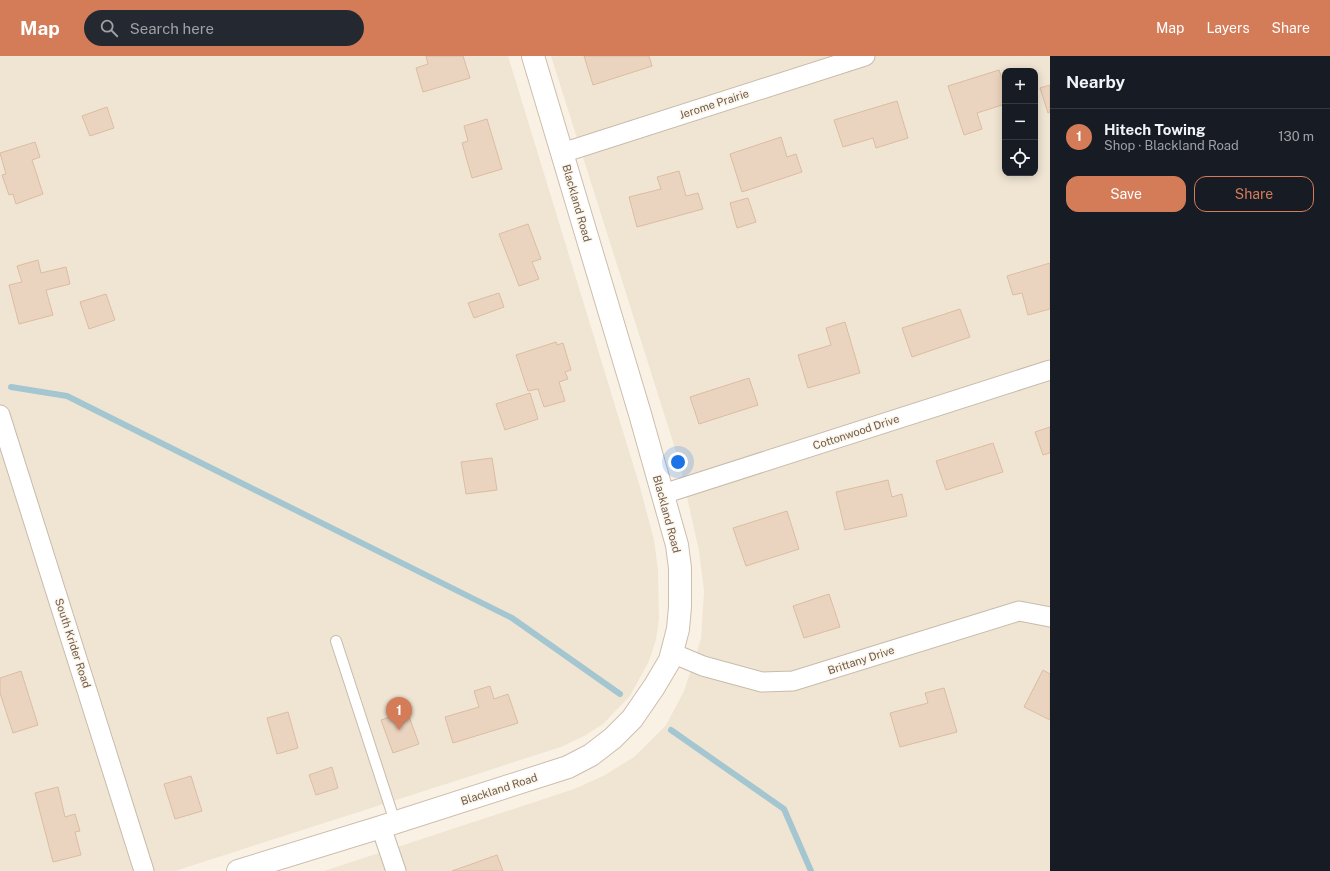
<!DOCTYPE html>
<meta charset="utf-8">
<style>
:root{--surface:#171b24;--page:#242831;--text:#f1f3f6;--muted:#9ea1a6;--line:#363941;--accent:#d47c58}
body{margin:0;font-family:"Public Sans",sans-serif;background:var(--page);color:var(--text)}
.controls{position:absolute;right:12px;top:12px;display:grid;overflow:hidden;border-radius:8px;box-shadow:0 2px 10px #0003}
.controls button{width:36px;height:36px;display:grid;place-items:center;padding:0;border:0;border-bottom:1px solid var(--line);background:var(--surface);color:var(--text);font:20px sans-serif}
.you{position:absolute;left:678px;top:406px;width:14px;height:14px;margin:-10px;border:3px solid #fff;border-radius:50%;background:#1a73e8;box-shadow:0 0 0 6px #1a73e833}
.badge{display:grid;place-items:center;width:26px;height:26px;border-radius:50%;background:var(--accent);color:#fff;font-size:13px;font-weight:700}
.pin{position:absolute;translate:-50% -33px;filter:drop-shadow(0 1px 2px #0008)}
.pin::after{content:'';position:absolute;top:21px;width:14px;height:12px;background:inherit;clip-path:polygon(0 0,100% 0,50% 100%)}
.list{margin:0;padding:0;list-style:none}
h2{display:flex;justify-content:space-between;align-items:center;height:52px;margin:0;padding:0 16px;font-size:17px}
h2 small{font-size:13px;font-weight:400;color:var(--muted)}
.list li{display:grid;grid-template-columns:26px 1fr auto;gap:12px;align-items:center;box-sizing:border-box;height:56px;padding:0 16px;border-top:1px solid var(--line)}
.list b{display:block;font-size:15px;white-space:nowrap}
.list p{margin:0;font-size:13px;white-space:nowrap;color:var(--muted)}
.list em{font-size:13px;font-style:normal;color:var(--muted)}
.actions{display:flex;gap:8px;padding:12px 16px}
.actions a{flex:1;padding:9px 0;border:1px solid var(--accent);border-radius:12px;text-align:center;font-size:14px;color:var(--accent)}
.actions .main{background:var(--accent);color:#fff}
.icon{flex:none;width:22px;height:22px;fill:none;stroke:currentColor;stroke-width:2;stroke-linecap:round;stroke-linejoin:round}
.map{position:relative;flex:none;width:1050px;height:815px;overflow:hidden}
header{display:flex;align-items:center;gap:24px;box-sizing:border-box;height:56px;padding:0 20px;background:var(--accent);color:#fff}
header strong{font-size:19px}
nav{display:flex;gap:22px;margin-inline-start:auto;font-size:14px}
.search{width:280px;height:36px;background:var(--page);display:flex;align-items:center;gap:10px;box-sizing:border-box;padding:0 14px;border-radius:22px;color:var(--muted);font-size:15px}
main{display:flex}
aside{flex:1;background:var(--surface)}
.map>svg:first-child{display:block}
</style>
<header>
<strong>Map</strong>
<div class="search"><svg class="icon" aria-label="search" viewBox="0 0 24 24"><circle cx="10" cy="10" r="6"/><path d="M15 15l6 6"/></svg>Search here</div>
<nav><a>Map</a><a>Layers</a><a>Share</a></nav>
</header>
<main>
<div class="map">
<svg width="1050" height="815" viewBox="0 0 1050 815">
<rect width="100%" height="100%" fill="#f9f2e4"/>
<!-- residential -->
<g fill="#f0e5d3" fill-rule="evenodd">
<path d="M0 0H508L640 431 654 484 658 514 659 563 656 584 649 605 630 640 603 668 586 679 561 691 175 815H0Z"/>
<path d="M551 0H1050V815H324L574 733 603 720 634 701 666 669 684 635 701 583 704 535 699 495 679 405ZM1005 15H1035V117H1005Z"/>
</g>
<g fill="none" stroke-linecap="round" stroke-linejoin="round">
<!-- stream -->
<g stroke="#a3c6d0" stroke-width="6">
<path d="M11 331 67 340 512 562 620 638"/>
<path d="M671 674 784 753 811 815"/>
</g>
</g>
<!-- building -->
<g fill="#ebd4bf" stroke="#dbbca2">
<path d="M426 0H463L470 22 423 36 416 12 428 8Z"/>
<path d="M584 0H649L652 10 593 29Z"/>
<path d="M999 14 1005 31V48L977 57 982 73 964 79 948 30Z"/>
<path d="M1050 29V56L1048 57 1040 32Z"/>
<path d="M897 45 908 82 876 92 873 82 843 91 834 64Z"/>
<path d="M107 51 114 72 90 80 82 60Z"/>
<path d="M487 63 502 113 472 122 462 87 468 85 464 70Z"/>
<path d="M781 81 787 101 796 98 802 116 742 136 730 98Z"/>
<path d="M35 86 40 101 32 104 43 138 16 148 13 138 9 139 2 119 6 118 0 97Z"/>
<path d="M679 115 686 140 698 137 703 153 637 171 629 141 661 133 657 121Z"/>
<path d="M748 142 756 166 737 172 730 147Z"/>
<path d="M528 168 541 203 532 206 539 223 519 230 499 178Z"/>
<path d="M38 204 41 217 66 211 70 228 46 234 53 259 19 268 9 229 22 226 17 210Z"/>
<path d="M1050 207V253L1028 259 1022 237 1013 239 1007 220Z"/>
<path d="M499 237 504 251 474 262 468 247Z"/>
<path d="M106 238 115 264 89 273 80 246Z"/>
<path d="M960 253 970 281 912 301 902 272Z"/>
<path d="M845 266 860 317 808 332 798 299 831 289 826 272Z"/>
<path d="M556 286 557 289 563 287 571 314 565 316 568 323 559 326 565 345 544 351 538 333 528 335 516 299Z"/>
<path d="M749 322 758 349 699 368 690 341Z"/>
<path d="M530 337 538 363 505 374 496 348Z"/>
<path d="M1050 371V397L1043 399 1035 376Z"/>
<path d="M993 387 1003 416 946 434 936 405Z"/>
<path d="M492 402 497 434 466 438 461 406Z"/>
<path d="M888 424 892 441 902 438 907 460 845 474 836 436Z"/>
<path d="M787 455 799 493 746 510 733 472Z"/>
<path d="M829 538 840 571 804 582 793 550Z"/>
<path d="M1043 614 1050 618V664L1024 651Z"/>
<path d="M21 615 38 669 13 677 0 637V622Z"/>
<path d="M490 630 494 643 508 638 518 667 453 687 445 661 479 651 474 635Z"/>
<path d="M944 632 957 676 900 691 890 657 928 647 925 637Z"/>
<path d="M407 655 419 688 393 697 381 664Z"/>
<path d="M288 656 298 692 277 698 267 662Z"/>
<path d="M332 711 338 732 316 739 309 719Z"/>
<path d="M191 720 202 755 175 763 164 728Z"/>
<path d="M58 731 65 761 75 758 80 775 75 776 81 799 53 806 35 737Z"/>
<path d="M497 799 503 815H452Z"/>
</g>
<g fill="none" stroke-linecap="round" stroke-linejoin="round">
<defs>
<path id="lane" d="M336 585 395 766"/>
<g id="street">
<path d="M562 97 865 0"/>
<path d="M0 359 144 815"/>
<path d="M663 438 1050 314"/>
<path d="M672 597 703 610 762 626 793 625 1019 555 1050 561"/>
<path d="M381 771 396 815"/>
</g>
<path id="secondary" d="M238 815 381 771 568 711 591 699 613 682 632 663 654 631 670 604 678 573 680 551V512L677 489 640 358 533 0"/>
</defs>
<!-- lane casing -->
<use href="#lane" stroke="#c8bbac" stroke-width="12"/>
<!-- street casing -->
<use href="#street" stroke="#c8bbac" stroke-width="21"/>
<!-- secondary casing -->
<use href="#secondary" stroke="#cdbdad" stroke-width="24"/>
<!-- lane -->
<use href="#lane" stroke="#fff" stroke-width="10"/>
<!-- street -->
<use href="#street" stroke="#fff" stroke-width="19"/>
<!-- secondary -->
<use href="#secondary" stroke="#fff" stroke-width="22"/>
</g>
<g text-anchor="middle" stroke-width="3" stroke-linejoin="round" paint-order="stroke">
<!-- street labels -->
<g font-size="11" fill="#6e5b4d" stroke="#fcf6ea">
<text transform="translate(714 48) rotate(-18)" y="4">Jerome Prairie</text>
<text transform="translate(577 147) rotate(74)" y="4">Blackland Road</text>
<text transform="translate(856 376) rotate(-18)" y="4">Cottonwood Drive</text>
<text transform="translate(667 458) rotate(75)" y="4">Blackland Road</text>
<text transform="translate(73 587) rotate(72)" y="4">South Krider Road</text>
<text transform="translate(861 604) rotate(-18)" y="4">Brittany Drive</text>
<text transform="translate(499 733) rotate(-18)" y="4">Blackland Road</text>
</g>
</g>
</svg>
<div class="controls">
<button>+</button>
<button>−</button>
<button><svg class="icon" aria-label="locate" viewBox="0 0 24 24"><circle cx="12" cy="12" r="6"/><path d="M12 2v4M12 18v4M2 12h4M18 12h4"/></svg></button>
</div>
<div class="you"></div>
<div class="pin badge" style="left:399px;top:674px">1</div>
</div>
<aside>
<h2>Nearby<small></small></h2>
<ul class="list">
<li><span class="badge">1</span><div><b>Hitech Towing</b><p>Shop · Blackland Road</p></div><em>130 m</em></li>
</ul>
<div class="actions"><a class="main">Save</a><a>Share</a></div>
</aside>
</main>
